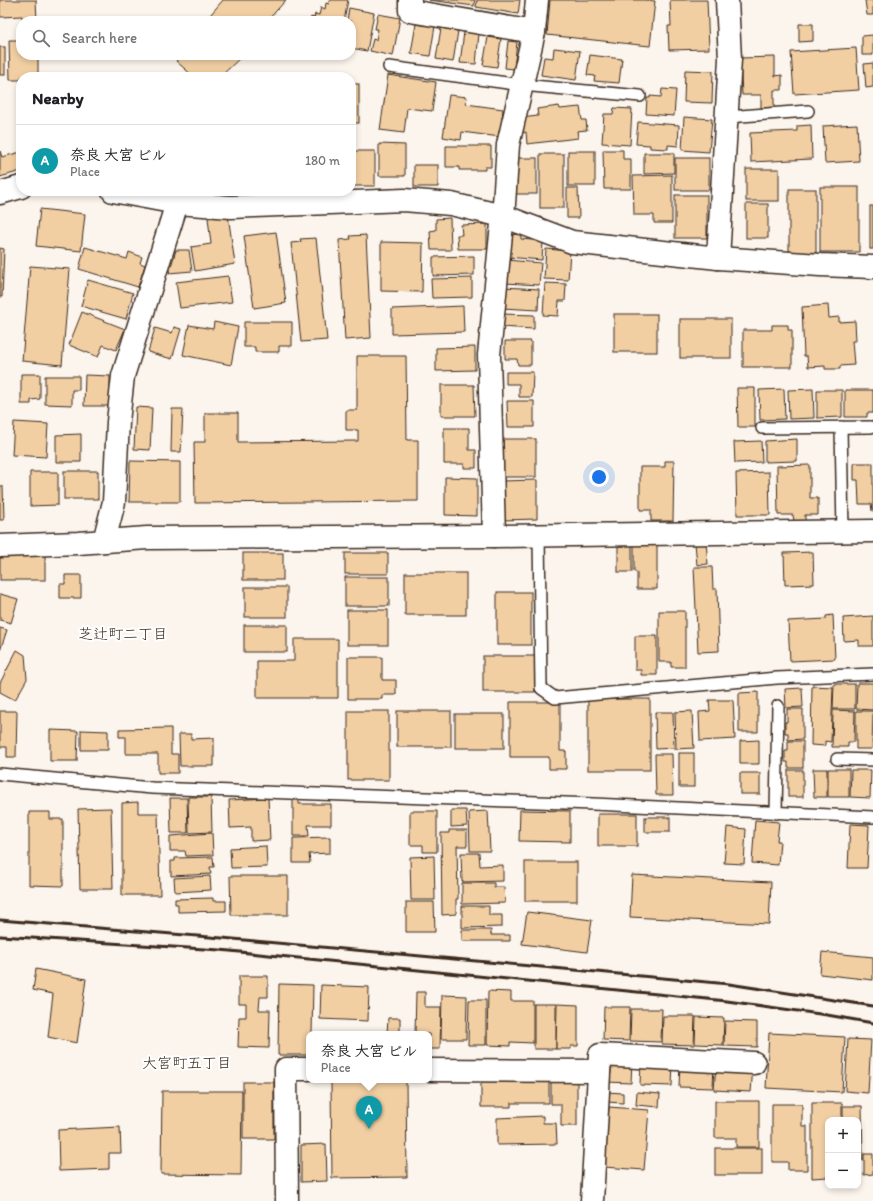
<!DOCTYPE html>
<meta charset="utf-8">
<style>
:root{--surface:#fff;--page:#f2f2f2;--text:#202124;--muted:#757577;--line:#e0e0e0;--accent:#1a73e8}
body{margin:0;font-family:Itim,"Klee One",sans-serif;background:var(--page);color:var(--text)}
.controls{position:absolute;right:12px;bottom:12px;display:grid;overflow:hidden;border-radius:8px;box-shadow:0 2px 6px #0003}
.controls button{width:36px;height:36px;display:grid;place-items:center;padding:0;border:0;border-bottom:1px solid var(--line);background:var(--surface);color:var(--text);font:20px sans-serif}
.you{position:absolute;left:599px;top:477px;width:14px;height:14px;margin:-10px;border:3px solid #fff;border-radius:50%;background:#1a73e8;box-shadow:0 0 0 6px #1a73e833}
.badge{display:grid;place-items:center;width:26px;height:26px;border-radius:50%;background:var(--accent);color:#fff;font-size:13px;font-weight:700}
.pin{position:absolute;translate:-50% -33px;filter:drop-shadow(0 1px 2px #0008)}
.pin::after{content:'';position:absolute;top:21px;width:14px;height:12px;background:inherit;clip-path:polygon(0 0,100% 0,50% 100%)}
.popup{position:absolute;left:306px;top:1031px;width:126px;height:52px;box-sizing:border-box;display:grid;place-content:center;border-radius:8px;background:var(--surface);filter:drop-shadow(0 1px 3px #0005);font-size:13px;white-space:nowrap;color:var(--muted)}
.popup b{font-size:15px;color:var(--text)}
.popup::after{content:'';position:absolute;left:50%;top:100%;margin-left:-8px;border:8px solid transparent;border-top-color:var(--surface)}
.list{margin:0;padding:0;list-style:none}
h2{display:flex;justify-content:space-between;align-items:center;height:52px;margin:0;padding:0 16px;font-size:17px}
h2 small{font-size:13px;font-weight:400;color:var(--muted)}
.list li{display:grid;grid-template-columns:26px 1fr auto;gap:12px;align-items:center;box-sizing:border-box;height:72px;padding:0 16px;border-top:1px solid var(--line)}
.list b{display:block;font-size:15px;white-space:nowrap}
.list p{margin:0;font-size:13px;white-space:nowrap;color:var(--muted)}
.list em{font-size:13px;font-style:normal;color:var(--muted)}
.icon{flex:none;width:22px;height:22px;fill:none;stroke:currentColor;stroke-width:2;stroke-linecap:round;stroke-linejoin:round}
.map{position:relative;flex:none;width:873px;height:1201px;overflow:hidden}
.search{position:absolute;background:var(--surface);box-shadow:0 2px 6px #0003;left:16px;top:16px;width:340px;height:44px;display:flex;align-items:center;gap:10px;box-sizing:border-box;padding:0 14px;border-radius:16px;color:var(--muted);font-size:15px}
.panel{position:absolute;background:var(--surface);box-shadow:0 2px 6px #0003;left:16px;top:72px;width:340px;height:124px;border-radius:16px}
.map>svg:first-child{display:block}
</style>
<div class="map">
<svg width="873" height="1201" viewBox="0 0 873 1201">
<rect width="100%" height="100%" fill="#fcf5ed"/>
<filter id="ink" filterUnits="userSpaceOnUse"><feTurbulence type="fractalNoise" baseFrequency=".025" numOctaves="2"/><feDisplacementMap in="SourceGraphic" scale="8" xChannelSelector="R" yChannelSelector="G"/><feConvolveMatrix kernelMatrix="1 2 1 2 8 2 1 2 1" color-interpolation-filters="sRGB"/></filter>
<g filter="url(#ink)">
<!-- building -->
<g fill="#f2cfa3" stroke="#3b2a1e">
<path d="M0 0H36L37 21H22V16L0 17Z"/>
<path d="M223 0H286L267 21H205Z"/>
<path d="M330 0H348L344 21H310L311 17 314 18 315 14 319 15 321 7 325 9 326 3 329 4Z"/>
<path d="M429 0H475L474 6Z"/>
<path d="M477 0H520L518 14 476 7Z"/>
<path d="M550 0H646L655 1 650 46 547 35Z"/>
<path d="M670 0H707L709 49 669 50 668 26H671Z"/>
<path d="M865 0H873V15H867Z"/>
<path d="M349 8 374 13 367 51 351 48V21H347Z"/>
<path d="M378 14 400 18 393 56 370 51 373 39 376 40 378 29H375Z"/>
<path d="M416 24 435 26 430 56 411 53Z"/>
<path d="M799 24H813V41L799 42Z"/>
<path d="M441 28 458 31 453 62 436 59Z"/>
<path d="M464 32 479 33 476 64 460 63Z"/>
<path d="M873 35V55H862V36Z"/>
<path d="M488 37 501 39 497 67 483 65Z"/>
<path d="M9 40H21V55H38V77H21V80H10Z"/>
<path d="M508 41 517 42 514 69 505 68Z"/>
<rect x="0" y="47" width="5" height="28"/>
<path d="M554 48 580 51 576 80 541 75 544 57 553 58Z"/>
<path d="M856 48 859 90 794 94 791 52Z"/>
<path d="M182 55H243L220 77H194L176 61Z"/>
<path d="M590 55 622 59 619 83 594 81 595 76 587 75Z"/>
<path d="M775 57V76L782 75V90H774V107L761 108V95H742L740 58Z"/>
<path d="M873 63V87L866 88 864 64Z"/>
<path d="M685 70 713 71 712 103 684 102Z"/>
<path d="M388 75 436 82 432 111 407 108 404 133 380 130Z"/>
<rect x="351" y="84" width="8" height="39"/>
<path d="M662 89 676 90 674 116 646 114 647 98H650V96L661 97Z"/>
<path d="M449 95 467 97 466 104 503 109 500 137 462 132 461 140 443 137Z"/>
<path d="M559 106 560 109 580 107 582 120H586L587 130 577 131 578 138 527 144 526 132 522 133 521 118 538 116 537 109Z"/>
<path d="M614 108 632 109 630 145 602 143 604 114H613Z"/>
<path d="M684 117 712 119 709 152 682 150Z"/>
<path d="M638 122 679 125 678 146 668 145V149L650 148V145L636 144Z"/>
<path d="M857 124 859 161 825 163 823 126Z"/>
<path d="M811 125 812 159 751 162 750 133 797 131V126Z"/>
<path d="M379 144 405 145V176H379Z"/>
<path d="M446 146H491V167H485V170H459V167H446Z"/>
<path d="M603 150H623V159H631V189H604Z"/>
<path d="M0 151 2 157 21 152V171L0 177Z"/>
<rect x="351" y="151" width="24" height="35"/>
<rect x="568" y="151" width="27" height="35"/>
<path d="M644 153H674V173L644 174Z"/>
<rect x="540" y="154" width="24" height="54"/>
<rect x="515" y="158" width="22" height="36"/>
<rect x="675" y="158" width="34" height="32"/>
<rect x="414" y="165" width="24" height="22"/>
<rect x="746" y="169" width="33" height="32"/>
<path d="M672 175V223H654V215H634L633 176Z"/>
<rect x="820" y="187" width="39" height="65"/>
<path d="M567 188H578L579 218H567Z"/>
<rect x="789" y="189" width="27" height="64"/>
<rect x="675" y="195" width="32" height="43"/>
<rect x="746" y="204" width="22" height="34"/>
<rect x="870" y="206" width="3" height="43"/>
<path d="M40 209 85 214 81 251 36 246Z"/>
<path d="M228 215 235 264 195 271 191 247 211 244 208 218Z"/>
<path d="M450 218 451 250H431L430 231 436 230V219Z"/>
<path d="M487 224V249H458L457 235H462L461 225Z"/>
<path d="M276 232 286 303 254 308 244 236Z"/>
<path d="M511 234 521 235V239L543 241 542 260 507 257Z"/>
<path d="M366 235 371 338 345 340 339 240 351 239 350 236Z"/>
<path d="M316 238 327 340 301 342 291 243 301 242 300 239Z"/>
<path d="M381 242 423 243 422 292 381 291Z"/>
<path d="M85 247 127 259 129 252 142 257 140 263 145 265 138 287 79 269Z"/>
<path d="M0 248 4 249 2 297H0Z"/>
<path d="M546 249 570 251 568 280 544 279Z"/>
<path d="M176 250H189L192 271 169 273Z"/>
<path d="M474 256V275L433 276V257Z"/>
<path d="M506 260 541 263 539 285 505 283Z"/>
<path d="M30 266 70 269 62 365 22 361Z"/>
<path d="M228 276 232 302 180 308 176 282Z"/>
<path d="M472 278V297L432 298 431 279Z"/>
<path d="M88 280 133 293 126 319 81 306Z"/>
<path d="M545 283 566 284 565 301H559L558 316 543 315Z"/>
<path d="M503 287 539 289 538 310 502 308Z"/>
<path d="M828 305 829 318 839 317V322L855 321 856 341H852L854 365 840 366V369H825V366L808 367 807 356H804L802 307Z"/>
<path d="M463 306 464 332 392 334V309Z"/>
<path d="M82 312 125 329 116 350 103 345 98 357 69 345Z"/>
<path d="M501 314 534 315V329L500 327Z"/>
<rect x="614" y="314" width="43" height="38"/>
<rect x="680" y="319" width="51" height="39"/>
<path d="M214 322 238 327 231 365 183 355 189 325 213 329Z"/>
<path d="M244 322H292V346H279V352H255V347H244Z"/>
<path d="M772 325H788V330H792V367H743V330H772Z"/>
<path d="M174 327 181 329 172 359 148 352 155 328 172 333Z"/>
<path d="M505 341H531V365H518L517 359H505Z"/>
<path d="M475 347V370L436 371V348Z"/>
<path d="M357 356H406L407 440H418V501L195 503 194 442H205V413H238V442L358 441V430H346V410H357Z"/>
<path d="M506 372H533L532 397H519V384H506Z"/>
<path d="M21 374H40V399L31 400V404H21Z"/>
<path d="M85 375 110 376V406H84Z"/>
<path d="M45 376H79V390H72V405L45 404Z"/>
<path d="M441 385H474L475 416H441Z"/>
<path d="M737 388H755V427H738Z"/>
<path d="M784 389 785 419 760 420 759 390Z"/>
<path d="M813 389 814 418 789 419 788 390Z"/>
<path d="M817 390H842V417L817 418Z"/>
<path d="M845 390H873V413H867V417H845Z"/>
<path d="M507 401H534V427H508Z"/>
<path d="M136 407 152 408 150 450 134 449Z"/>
<path d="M172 409H183L181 452H171Z"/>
<path d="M14 422 48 424 46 457 12 455Z"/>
<path d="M444 428H469V450H476V468H464V464H444Z"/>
<path d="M81 434V462H56V435Z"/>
<rect x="503" y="439" width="33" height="38"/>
<path d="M797 439V461L765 462V441Z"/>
<path d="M761 441 762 462 735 463 734 442Z"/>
<path d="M130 461 180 462V502H129Z"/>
<path d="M665 461H674L673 521H651V510H640V467H665Z"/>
<path d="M854 463H873V511H872L871 504H859L858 480H854Z"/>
<path d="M810 465V498H818V515H805V521H794L793 515H778L777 466Z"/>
<rect x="64" y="471" width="34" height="28"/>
<path d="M30 472H58V505L30 506Z"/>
<path d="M769 472 770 515H737L736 473Z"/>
<path d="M445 477 477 478V516L445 515Z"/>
<path d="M537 480V519L502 520 501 481Z"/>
<path d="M0 486H3L4 520H0Z"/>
<path d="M706 542 708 564 697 565 695 543Z"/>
<rect x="618" y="545" width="14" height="27"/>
<path d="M634 545H657V589H637V572H634Z"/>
<path d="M813 552 814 584 785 585 784 553Z"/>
<rect x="243" y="553" width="40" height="27"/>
<rect x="345" y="553" width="43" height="21"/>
<rect x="0" y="555" width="45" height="25"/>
<path d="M694 567H712L713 589H717L719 651 698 652Z"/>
<rect x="405" y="573" width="61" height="42"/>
<path d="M65 575H81V598H60V584H65Z"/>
<rect x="345" y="577" width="44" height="29"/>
<rect x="245" y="587" width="42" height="30"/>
<rect x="497" y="592" width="34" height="53"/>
<path d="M0 594 18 599 11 623 0 620Z"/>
<rect x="347" y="610" width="41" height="35"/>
<path d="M659 611H685V667H671V662H659Z"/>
<path d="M833 615 835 659 790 661 788 621 826 619V616Z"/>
<path d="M873 616V646H859V640L844 641 843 618Z"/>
<rect x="244" y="625" width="43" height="27"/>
<path d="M0 628 7 630 0 651Z"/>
<path d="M635 636H657V675H641V670H635Z"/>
<path d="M294 639H338V698H257V661H294Z"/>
<path d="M17 650 25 655 27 679 15 700 0 692V683Z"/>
<rect x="483" y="656" width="52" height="36"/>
<path d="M348 657H382V680H396V695H382V699H348Z"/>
<path d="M857 683H873V710L856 709Z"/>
<path d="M834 684H855V709H833Z"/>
<path d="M812 686 833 687 831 742 825 741V746L811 745Z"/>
<path d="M802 688 803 707 786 708 785 689Z"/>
<path d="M758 692V732H739V693Z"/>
<rect x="588" y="699" width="62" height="71"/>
<path d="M709 700H733L735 739 700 741 699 712 710 711Z"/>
<path d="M510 702H560V751H566V769H549V757H510Z"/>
<path d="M787 709H803V739L788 740V733H785V722H787Z"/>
<path d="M833 710 855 711 854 742H848V747H832Z"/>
<path d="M0 711H17L16 757H7V747H0Z"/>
<rect x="348" y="711" width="41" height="69"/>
<rect x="397" y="711" width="54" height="36"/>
<path d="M692 711 694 748 676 749 675 712Z"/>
<path d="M856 711H873L872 749H856Z"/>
<path d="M655 712H673L674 748 656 749Z"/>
<rect x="455" y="714" width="49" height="34"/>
<path d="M171 728V754H178V773H158V754H126V737H119V729Z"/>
<path d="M50 730 78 731 77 761H50Z"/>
<path d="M81 730 108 731V750H81Z"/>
<path d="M179 734H191V739L214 738V766H180Z"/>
<path d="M759 740V764H740V741Z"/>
<path d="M788 741H803V768H788V762H785V751H788Z"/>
<rect x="679" y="753" width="15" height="34"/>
<path d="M655 754H672L673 795H656Z"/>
<path d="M813 769H827V797H814Z"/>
<rect x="828" y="769" width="21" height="28"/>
<rect x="788" y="770" width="15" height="27"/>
<path d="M851 770H871L870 798 850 797Z"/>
<rect x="740" y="773" width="20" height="21"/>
<path d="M188 797H211L212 832 189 833Z"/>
<path d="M170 798H187L188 833H171Z"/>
<path d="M268 798 270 840 251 841V827L230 828 229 800Z"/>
<path d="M293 800H299V804H331V825H308L309 836H293Z"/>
<path d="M138 802V813H158L160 895H122V803Z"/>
<path d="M111 808 113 889H80L78 809Z"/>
<path d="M451 810H466L467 826 451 827Z"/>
<path d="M520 810 570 811V842L519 841Z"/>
<path d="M410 811H437V852H423V845H410Z"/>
<path d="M488 811 490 851H470L469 812Z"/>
<path d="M29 812H50V819H63V886L29 885Z"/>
<rect x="598" y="814" width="39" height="32"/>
<rect x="645" y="817" width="25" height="15"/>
<path d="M755 820 779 822 777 841H780L778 865 752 863Z"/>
<path d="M850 824 869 825 867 868H848Z"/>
<path d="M727 827 746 829 744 864 724 863Z"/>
<path d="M449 830H467V846H457L458 899H456V914L442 915 441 833H449Z"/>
<path d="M212 833 213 855 186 856 185 851H170V836Z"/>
<path d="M330 837V853L309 854 310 863H293V838Z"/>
<path d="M266 846 267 867 231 868 230 848Z"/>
<path d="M461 853H479L480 866 503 865V881L462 882Z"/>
<path d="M434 856 435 900H411L410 857Z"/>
<path d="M213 857 214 867H210L211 874 171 876V861H175V858Z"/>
<rect x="525" y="862" width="52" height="39"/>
<path d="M632 875 771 882 769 924 630 917Z"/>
<path d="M210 876 211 890 175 892 174 878Z"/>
<path d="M230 876H288V915H231Z"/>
<path d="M462 883H494V887H504L505 903 462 904Z"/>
<path d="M213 898V901H226V911L178 912V904H175V899Z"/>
<path d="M406 902H434L435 932H406Z"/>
<path d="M462 906H489V915H502V927L462 928Z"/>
<path d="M527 912 592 920 587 952 522 944Z"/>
<path d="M462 930H491V935H510V941H462Z"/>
<path d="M822 952 873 957V980L820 974Z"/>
<path d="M36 969 86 979 77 1043 48 1037 53 994 33 990Z"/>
<path d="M239 976H268V997H260L259 1010H270L269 1048 238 1047 239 1017H246V1004H239Z"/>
<path d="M279 984 313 985 312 1034H309V1055H278Z"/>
<path d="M321 985 369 987 368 1021 320 1019Z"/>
<path d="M488 991 511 992V1001H533V1043L510 1042V1046L487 1045Z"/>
<path d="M416 992H425V1007H441L440 1049H429V1034H415Z"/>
<path d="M442 995 467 996 466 1039H441Z"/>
<path d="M469 1000H486V1045H468Z"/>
<rect x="534" y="1004" width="22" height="45"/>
<path d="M557 1004 578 1005V1046H571V1049H556Z"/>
<path d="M604 1007H630L629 1041 603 1040Z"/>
<path d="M631 1009H662L661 1042 630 1041Z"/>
<path d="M663 1016H695L694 1045 662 1044Z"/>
<path d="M696 1017 724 1018 723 1045 695 1044Z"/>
<path d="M388 1018H400V1034H387Z"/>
<path d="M725 1021 757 1022V1047L724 1046Z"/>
<path d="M769 1033 845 1037 842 1092 766 1088Z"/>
<path d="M848 1039 871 1040 868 1093 845 1091Z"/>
<path d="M607 1058 632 1060 631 1083 606 1082Z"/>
<path d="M641 1061H673L672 1086 640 1085Z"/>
<path d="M680 1063H714L713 1088 679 1087Z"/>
<path d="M716 1064 753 1067 751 1092 714 1090Z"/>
<path d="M481 1077 549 1078V1103H511V1107H481Z"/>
<path d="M551 1078H577V1126H561V1104H551Z"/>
<path d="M406 1080 407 1177 332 1178 331 1081Z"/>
<rect x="243" y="1082" width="31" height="57"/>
<path d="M162 1091H242L241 1175 161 1174Z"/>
<path d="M606 1092 623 1093V1103L606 1102Z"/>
<path d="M637 1092 660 1094 659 1107 636 1105Z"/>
<path d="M715 1101H759V1147H736V1138H715Z"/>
<path d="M812 1103H842V1120H828V1177L812 1178Z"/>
<path d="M772 1104H802V1126H807V1170H788V1162H772Z"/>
<path d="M843 1106H862L863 1160H858V1120H843Z"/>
<path d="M609 1107 649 1110 644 1170 604 1167Z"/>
<path d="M543 1116V1123H556L557 1144 497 1145V1118Z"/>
<path d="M120 1127 121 1153H109V1169L59 1171 58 1130Z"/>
<path d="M326 1144 327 1181 301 1182V1145Z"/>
<rect x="715" y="1148" width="47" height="27"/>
<path d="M864 1154H873V1174L864 1175Z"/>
</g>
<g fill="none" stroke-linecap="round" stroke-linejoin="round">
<defs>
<g id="service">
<path d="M389 67 522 85 640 96"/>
<path d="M727 117 808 111"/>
<path d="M841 427 843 531"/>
<path d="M762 428 871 427"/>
<path d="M539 535 541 688 555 698 777 678 873 674"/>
<path d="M837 759 873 760"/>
<path d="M0 774 152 788 593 804 873 817"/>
<path d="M776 813 778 706"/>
</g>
<g id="minor">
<path d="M410 0V11L534 32"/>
<path d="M113 191 177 203 231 207 404 200 451 204 503 216 572 242 718 258 820 265 873 267"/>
<path d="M0 193 21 187"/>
<path d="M718 258 730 59 727 0"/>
<path d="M494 536 489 355 504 204 508 145 534 32 537 0"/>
<path d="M104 541 114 502 118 422 123 376 177 203"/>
<path d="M0 546 78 543 147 538 494 536 873 531"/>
<path d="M429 1070 599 1071"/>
<path d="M287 1201 286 1069H309"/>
<path d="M592 1201 600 1055 754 1063"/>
</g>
</defs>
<!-- service casing -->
<use href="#service" stroke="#3b2a1e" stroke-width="14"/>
<!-- minor casing -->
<use href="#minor" stroke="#3b2a1e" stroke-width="25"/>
<!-- service -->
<use href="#service" stroke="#fff" stroke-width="11"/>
<!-- minor -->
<use href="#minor" stroke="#fff" stroke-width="22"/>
<!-- rail -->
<g stroke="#3b2a1e" stroke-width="3">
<path d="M0 920 222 938 729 984 873 1006"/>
<path d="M0 936 220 950 727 1001 827 1015 873 1023"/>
</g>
</g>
</g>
<g text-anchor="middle" stroke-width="4" stroke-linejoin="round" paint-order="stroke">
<!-- neighbourhood labels -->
<g font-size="15" fill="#3b2a1e" stroke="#fff">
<text x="123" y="639">芝辻町二丁目</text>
<text x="187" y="1068">大宮町五丁目</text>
</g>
</g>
</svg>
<div class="controls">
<button>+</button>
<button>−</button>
</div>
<div class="you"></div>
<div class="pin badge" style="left:369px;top:1129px;background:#0f9aa8">A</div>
<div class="popup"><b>奈良 大宮 ビル</b>Place</div>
<div class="search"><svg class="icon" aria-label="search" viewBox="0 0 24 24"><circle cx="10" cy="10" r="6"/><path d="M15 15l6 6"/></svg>Search here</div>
<section class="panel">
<h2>Nearby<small></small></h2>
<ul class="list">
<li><span class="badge" style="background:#0f9aa8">A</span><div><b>奈良 大宮 ビル</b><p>Place</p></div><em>180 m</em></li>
</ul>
</section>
</div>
